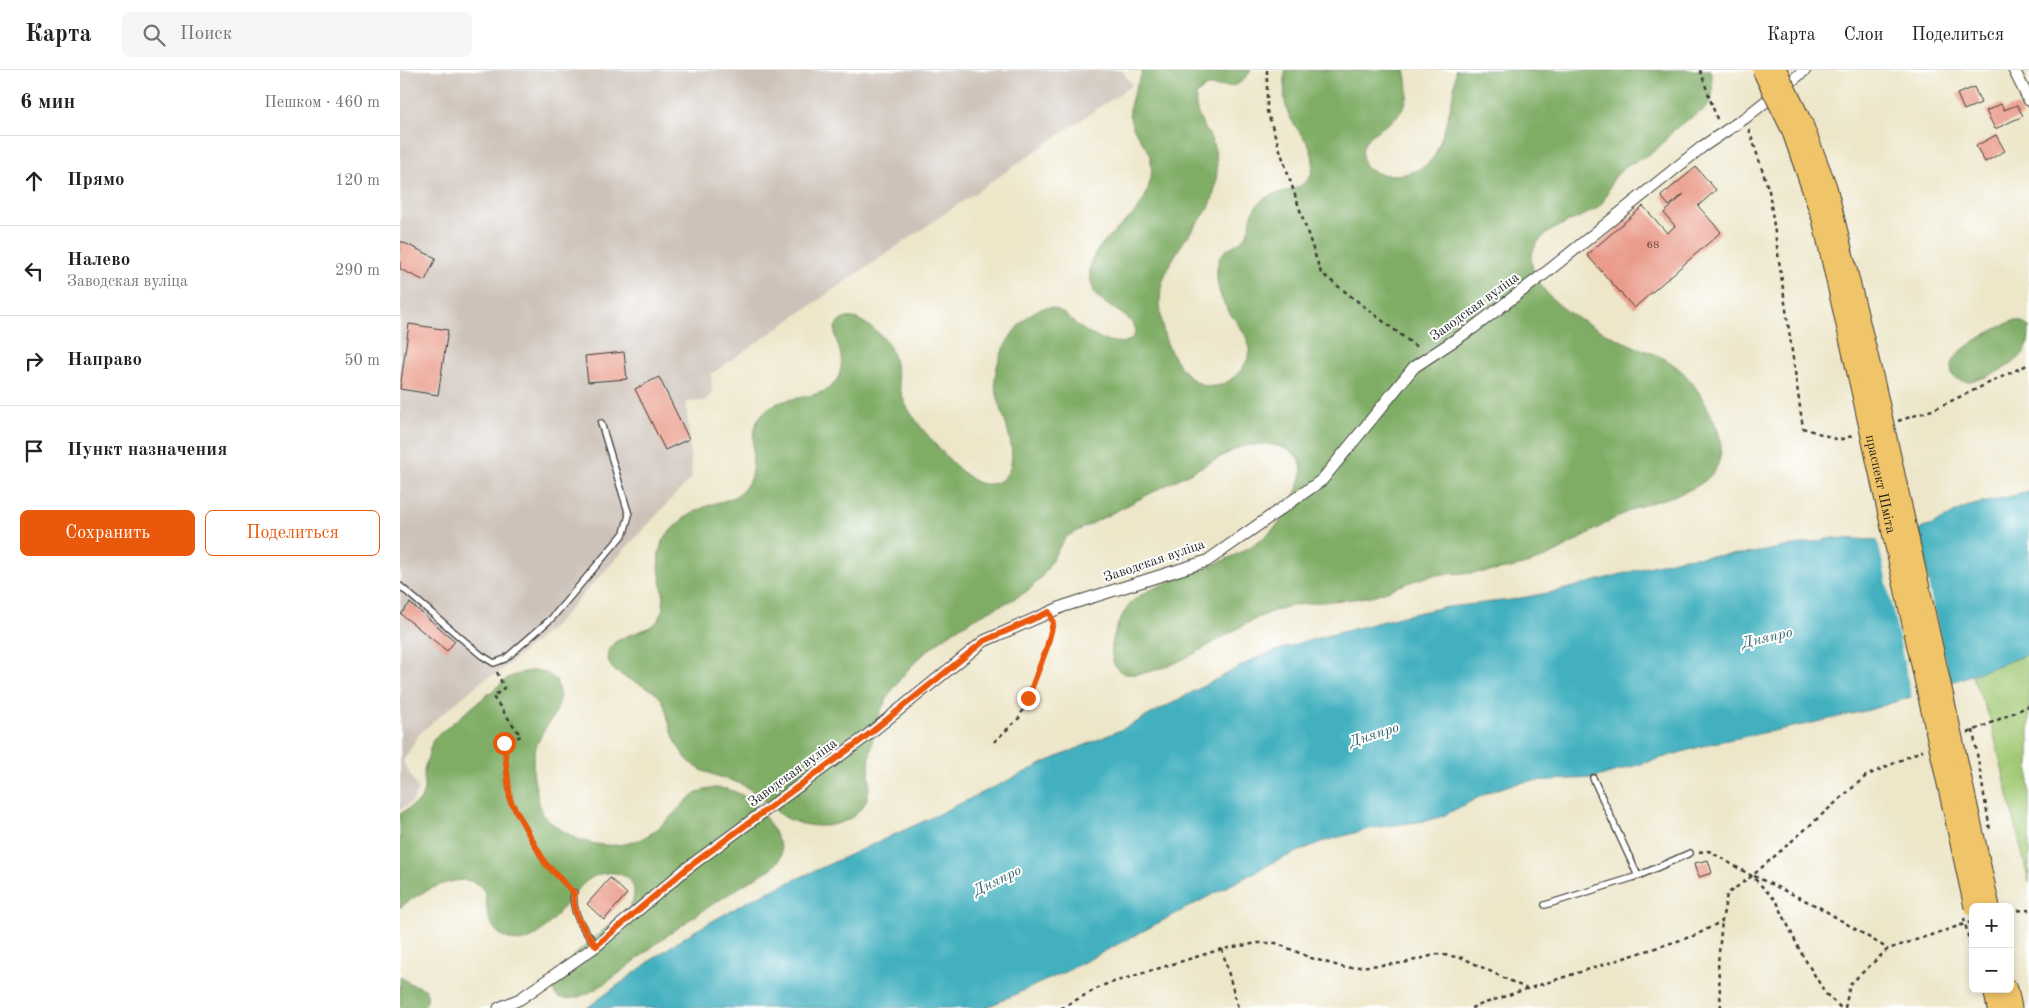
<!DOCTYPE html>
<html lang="ru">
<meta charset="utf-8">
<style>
:root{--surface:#fff;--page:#f6f6f6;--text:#202124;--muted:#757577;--line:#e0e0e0;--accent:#ea580c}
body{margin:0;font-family:"Old Standard TT",serif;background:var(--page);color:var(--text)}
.controls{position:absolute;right:15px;bottom:15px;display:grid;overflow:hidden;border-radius:8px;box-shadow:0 2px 8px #0003}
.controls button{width:45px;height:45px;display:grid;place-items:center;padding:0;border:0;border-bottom:1px solid var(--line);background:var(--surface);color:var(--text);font:25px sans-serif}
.stop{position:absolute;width:15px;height:15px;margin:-11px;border:4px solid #ea580c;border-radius:50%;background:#fff}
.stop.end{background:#ea580c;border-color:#fff;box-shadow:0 1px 5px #0008}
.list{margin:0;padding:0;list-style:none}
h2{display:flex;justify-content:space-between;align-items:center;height:65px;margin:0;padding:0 20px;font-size:21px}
h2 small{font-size:16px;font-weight:400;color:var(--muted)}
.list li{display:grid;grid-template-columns:32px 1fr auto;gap:15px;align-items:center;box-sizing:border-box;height:90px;padding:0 20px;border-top:1px solid var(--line)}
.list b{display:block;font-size:19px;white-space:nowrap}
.list p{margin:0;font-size:16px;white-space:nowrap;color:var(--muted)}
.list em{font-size:16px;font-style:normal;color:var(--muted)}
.actions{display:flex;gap:10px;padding:15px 20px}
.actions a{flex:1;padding:11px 0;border:1px solid var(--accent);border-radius:8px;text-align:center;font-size:18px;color:var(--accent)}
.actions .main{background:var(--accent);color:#fff}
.icon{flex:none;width:28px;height:28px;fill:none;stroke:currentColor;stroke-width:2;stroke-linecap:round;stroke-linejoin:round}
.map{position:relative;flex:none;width:1629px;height:938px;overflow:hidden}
header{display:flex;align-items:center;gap:30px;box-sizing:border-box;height:70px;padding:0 25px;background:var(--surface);border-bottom:1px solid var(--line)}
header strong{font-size:24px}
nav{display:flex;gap:28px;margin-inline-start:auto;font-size:18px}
.search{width:350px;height:45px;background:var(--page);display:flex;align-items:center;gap:12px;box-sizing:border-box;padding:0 18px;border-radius:8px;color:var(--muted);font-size:19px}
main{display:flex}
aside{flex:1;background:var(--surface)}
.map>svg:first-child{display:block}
</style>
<header>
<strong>Карта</strong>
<div class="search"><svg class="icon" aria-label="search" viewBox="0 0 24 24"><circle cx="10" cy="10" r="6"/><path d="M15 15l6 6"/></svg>Поиск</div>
<nav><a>Карта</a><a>Слои</a><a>Поделиться</a></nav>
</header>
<main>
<aside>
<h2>6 мин<small>Пешком · 460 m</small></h2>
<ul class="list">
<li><svg class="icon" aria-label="ahead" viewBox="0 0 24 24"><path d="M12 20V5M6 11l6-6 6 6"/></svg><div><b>Прямо</b></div><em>120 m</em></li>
<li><svg class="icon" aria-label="left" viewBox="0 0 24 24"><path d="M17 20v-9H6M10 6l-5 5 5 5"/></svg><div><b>Налево</b><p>Заводская вуліца</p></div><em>290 m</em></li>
<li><svg class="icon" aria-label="right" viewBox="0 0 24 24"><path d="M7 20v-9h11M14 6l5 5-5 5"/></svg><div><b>Направо</b></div><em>50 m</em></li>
<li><svg class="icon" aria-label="arrive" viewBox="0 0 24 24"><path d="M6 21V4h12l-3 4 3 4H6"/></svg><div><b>Пункт назначения</b></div></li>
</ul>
<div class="actions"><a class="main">Сохранить</a><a>Поделиться</a></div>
</aside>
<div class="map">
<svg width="1629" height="938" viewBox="0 0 1629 938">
<rect width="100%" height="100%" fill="#fff"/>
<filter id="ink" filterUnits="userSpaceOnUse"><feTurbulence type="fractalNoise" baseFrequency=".02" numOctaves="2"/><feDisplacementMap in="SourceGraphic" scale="10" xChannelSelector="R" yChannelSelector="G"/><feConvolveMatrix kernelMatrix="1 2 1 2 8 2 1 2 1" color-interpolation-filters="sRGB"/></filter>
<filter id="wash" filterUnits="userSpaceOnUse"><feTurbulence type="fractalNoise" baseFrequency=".0096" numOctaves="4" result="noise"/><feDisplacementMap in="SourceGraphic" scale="20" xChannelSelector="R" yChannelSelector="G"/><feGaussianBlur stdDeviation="1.12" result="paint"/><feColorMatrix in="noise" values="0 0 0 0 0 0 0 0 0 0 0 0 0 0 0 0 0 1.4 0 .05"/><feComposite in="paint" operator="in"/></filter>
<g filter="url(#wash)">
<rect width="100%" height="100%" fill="#ede6c9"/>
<!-- industrial -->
<path fill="#cdc2b9" d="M0 0H722L732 15 311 304 312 324 304 331 286 332 292 407 152 558 98 603 83 610 20 663 3 691 18 719 12 732 0 740Z"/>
<!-- green -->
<path fill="#a1c974" stroke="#5e7248" d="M1629 584V812L1590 648 1571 604Z"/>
<!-- forest -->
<g fill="#80ad66" stroke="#4e6441">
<path d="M743 0H851C839 21 827 16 806 16L796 26C794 41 801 52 809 65 821 86 818 117 809 138 792 161 766 191 761 219 759 234 761 253 765 268 773 292 798 329 827 312 836 306 843 300 847 290 856 268 835 254 826 237 818 224 814 204 819 190 823 177 836 177 844 168 854 155 847 140 864 129 882 118 911 123 913 95 914 73 897 63 889 45 882 31 885 15 885 0H1005C1023 68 947 48 965 97 982 110 1018 107 1032 89 1042 75 1058 16 1055 0H1310C1320 45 1301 36 1274 60 1267 67 1262 76 1253 82 1242 90 1226 94 1217 105 1206 116 1210 130 1194 140 1174 152 1137 159 1132 185 1130 193 1134 202 1137 209 1155 242 1199 260 1231 275 1242 280 1255 283 1265 289 1288 302 1300 322 1311 345 1316 355 1322 369 1321 380 1319 422 1265 426 1236 438 1198 454 1167 482 1127 494 1109 499 1091 502 1072 503 1058 504 1044 503 1030 506 1008 511 988 523 966 527 940 532 912 531 886 537 833 551 779 608 724 604 721 602 717 599 715 596 705 578 719 547 731 533 741 522 758 517 771 511 813 494 860 482 887 443 893 434 896 421 900 411 904 398 901 386 888 380 872 372 857 374 840 377L666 467C654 484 647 504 632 517 618 529 602 534 587 542 550 561 516 585 493 619 478 640 473 662 470 687 467 708 475 728 456 744 436 761 401 759 380 744 369 736 359 725 348 718 331 707 308 707 292 694 278 682 273 666 268 649 267 645 264 633 262 630 249 611 209 609 208 588 206 561 251 567 260 547 271 525 252 498 261 476 269 455 295 439 316 433 326 430 336 428 343 420 363 400 343 364 363 343 379 325 410 331 429 318 440 311 444 295 440 282 437 269 427 253 447 248 455 247 460 250 466 254 503 276 491 300 505 333 514 352 555 399 573 410 582 415 592 416 601 410 628 391 596 338 595 312 595 290 609 264 625 249 648 228 659 239 677 255 688 264 701 270 714 272 722 273 728 273 733 267 745 249 705 238 696 225 694 223 690 210 690 206 686 172 734 155 746 125 752 108 755 91 745 76 737 64 728 54 730 39 731 26 739 12 743 0Z"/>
<path d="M1613 251H1620L1629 257C1629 266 1629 275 1624 283 1615 295 1581 312 1566 311 1560 311 1556 309 1552 305 1551 300 1550 295 1553 290 1561 276 1598 257 1613 251Z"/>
<path d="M135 600 146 603 156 610C166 642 152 642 140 668 131 684 132 702 136 719 138 727 139 738 144 745 153 757 176 770 191 773 219 779 243 773 264 753 281 739 291 718 316 718 344 718 364 741 375 764 378 771 383 778 381 786 380 791 376 794 372 798 334 820 296 844 260 871 240 886 208 915 186 924 173 930 149 934 154 912 157 895 212 854 227 841 248 812 218 793 191 808 169 821 145 874 118 871 100 869 89 857 87 839 86 832 87 824 82 818 65 797 15 824 0 838V744L20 731 24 721V700L33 669 108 608 124 602Z"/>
<path d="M0 906 9 913 25 919C29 927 28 932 23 938H0Z"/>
</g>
<!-- water -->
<path fill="#42b0bf" stroke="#2f666e" d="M1629 422V584L1508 628 1469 640 1408 654 1313 673 1193 708 1130 711 1110 715 1089 722 1043 746 1025 751 973 758 921 772 874 792 669 900 585 938H187L261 883 291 863 348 831 522 752 648 691 727 657 856 588 899 573 1007 545 1040 538 1110 530 1158 521 1282 488 1353 483 1433 468 1476 470 1530 456 1563 438 1577 434Z"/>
<!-- pier -->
<path fill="#ede6c9" d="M1516 458 1550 615 1512 629 1477 467Z"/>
<g id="blocks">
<!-- building -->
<g fill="#ea9b8a">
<path d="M1574 17 1581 33 1564 40 1557 24Z"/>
<path d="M1601 34 1604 40 1617 35 1623 46 1595 59 1586 41Z"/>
<path d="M1596 65 1605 81 1585 92 1576 76Z"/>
<path d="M1296 97 1316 120 1298 136 1321 162 1234 238 1187 185 1243 136 1267 163 1275 156 1264 143 1284 124 1269 136 1261 126Z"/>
<path d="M0 171 36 188 25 211 0 199Z"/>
<path d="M9 254 48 260 38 325 0 319Z"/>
<path d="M224 282 227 309 188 312 185 286Z"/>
<path d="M259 307 289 369 265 380 235 319Z"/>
<path d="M10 533 55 571 47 581 1 544Z"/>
<path d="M1308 790 1312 803 1299 807 1295 793Z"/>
<path d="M210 808 227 824 204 850 187 834Z"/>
</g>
</g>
</g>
<g filter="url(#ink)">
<use href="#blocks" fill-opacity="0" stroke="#3b3a36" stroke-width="1"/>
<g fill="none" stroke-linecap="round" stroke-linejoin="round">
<defs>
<g id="lane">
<path d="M0 516 81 585 94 593 105 589 152 548 224 463 229 445 201 353"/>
<path d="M1193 708 1238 806"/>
<path d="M174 823C171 844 184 859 196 876"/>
<path d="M1145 835 1238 806 1290 783"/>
</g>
<g id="street">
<path d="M1614 0 1629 30"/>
<path d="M99 938 120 929 196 876 286 799 464 668 584 571 664 536 807 491 922 410 1014 297 1073 258 1148 201 1302 77 1345 48 1405 0"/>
</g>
<g id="primary">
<path d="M1403 54 1427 117 1476 318"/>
<path d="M1391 59 1422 149 1461 321"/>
<path d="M1593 919 1597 938"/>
<path d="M1608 919 1612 938"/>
</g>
</defs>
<!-- lane casing -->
<use href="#lane" stroke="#3b3a36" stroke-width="8"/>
<!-- street casing -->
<use href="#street" stroke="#3b3a36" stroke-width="13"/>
<!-- primary casing -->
<use href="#primary" stroke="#3b3a36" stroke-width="21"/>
<!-- path -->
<g stroke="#3b3a36" stroke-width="2.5" stroke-dasharray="4 4" stroke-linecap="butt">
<path d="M867 0V41L921 203 1019 279"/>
<path d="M1300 0 1318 52"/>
<path d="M1349 59 1369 121 1403 358 1439 370 1455 365"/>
<path d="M1498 351 1532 340 1629 294"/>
<path d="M97 602 104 618 93 627 121 666 104 673 110 730 145 793 167 816"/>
<path d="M1573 660 1590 760"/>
<path d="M1568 663 1629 636"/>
<path d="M594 672 620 647 647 577 653 553"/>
<path d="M1299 782 1309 781 1352 806 1377 832 1400 881 1426 924 1441 938"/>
<path d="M1354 806 1419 837 1488 879"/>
<path d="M1610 841 1629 840"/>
<path d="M822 879 838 938"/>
<path d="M661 938 704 915 822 879 858 873H876L911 888 946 898 1004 893 1038 884 1063 888 1127 919 1296 865 1322 851 1327 824 1352 806 1466 706 1523 680"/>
<path d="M1071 938 1126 919"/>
<path d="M1321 938 1318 893 1322 851"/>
<path d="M1445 938 1450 914 1488 879 1571 852"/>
</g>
<!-- lane -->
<use href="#lane" stroke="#fff" stroke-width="5.5"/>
<!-- street -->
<use href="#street" stroke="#fff" stroke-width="11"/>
<!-- primary -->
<use href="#primary" stroke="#f0c469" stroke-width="19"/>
<defs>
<g id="primary-bridge">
<path d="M1362 0 1391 59"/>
<path d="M1377 0 1403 54"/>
<path d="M1476 318 1590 837"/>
<path id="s1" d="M1461 321 1574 837"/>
</g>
</defs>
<!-- primary-bridge casing -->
<use href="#primary-bridge" stroke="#3b3a36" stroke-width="21" stroke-linecap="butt"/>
<!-- path-bridge -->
<path stroke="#3b3a36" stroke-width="2.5" stroke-dasharray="4 4" stroke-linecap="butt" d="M1564 848 1573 889"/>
<!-- primary-bridge -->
<use href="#primary-bridge" stroke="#f0c469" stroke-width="19"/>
</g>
</g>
<g fill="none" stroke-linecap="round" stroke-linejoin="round" filter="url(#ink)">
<!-- route -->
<path stroke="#ea580c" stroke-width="6" d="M104 673 110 730 145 793 174 823C171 844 184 859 196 876L286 799 464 668 584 571 649 542 653 553 647 577 628 628"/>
</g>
<g text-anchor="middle" stroke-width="4" stroke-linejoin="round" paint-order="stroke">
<!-- number labels -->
<g font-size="11" fill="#503c38">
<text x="1253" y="178">68</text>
</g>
<!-- street labels -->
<g font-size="14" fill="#1c1c1c" stroke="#fff">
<text transform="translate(1074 236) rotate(-36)" y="5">Заводская вуліца</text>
<text dy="5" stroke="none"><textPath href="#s1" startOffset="95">праспект Шміта</textPath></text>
<text transform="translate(754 490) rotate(-19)" y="5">Заводская вуліца</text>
<text transform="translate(392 702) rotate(-36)" y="5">Заводская вуліца</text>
</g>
<!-- water labels -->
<g font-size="15" font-style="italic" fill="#2d5f65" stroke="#fff">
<text transform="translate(1367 567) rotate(-13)" y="5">Дняпро</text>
<text transform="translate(974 664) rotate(-18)" y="5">Дняпро</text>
<text transform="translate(597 810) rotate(-26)" y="5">Дняпро</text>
</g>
</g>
</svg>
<div class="controls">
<button>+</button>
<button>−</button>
</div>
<div class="stop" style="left:104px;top:673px"></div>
<div class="stop end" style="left:628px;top:628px"></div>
</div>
</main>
